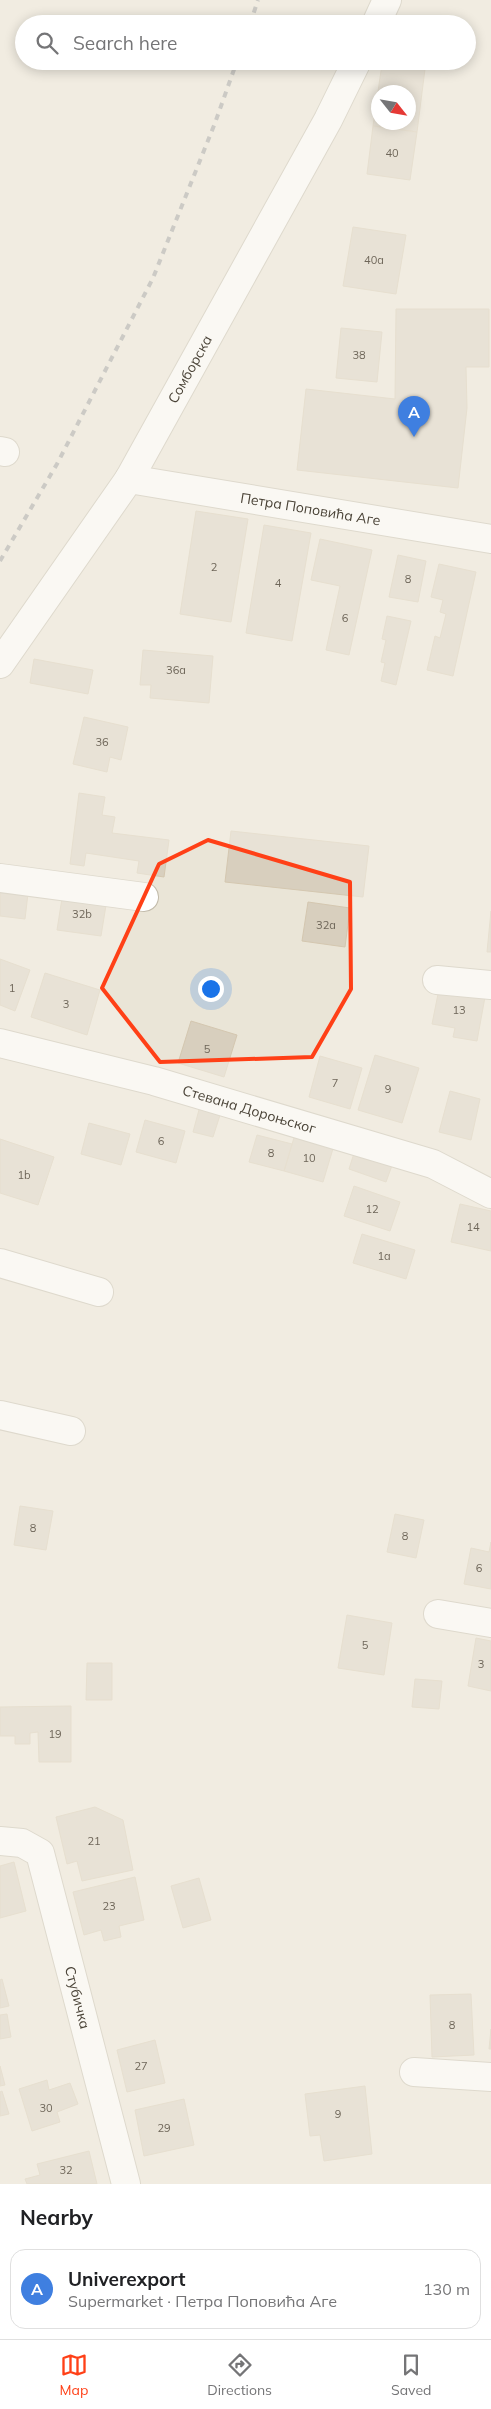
<!DOCTYPE html>
<meta charset="utf-8">
<style>
:root{--surface:#fff;--page:#f6f6f6;--text:#202124;--muted:#757577;--line:#e0e0e0;--accent:#ff4017}
body{margin:0;font-family:Mulish,sans-serif;background:var(--page);color:var(--text)}
.compass{position:absolute;left:371px;top:85px;width:45px;height:45px;border-radius:50%;background:var(--surface);box-shadow:0 2px 12px #0003;rotate:121deg}
.you{position:absolute;left:210px;top:988px;width:18px;height:18px;margin:-12px;border:4px solid #fff;border-radius:50%;background:#1a73e8;box-shadow:0 0 0 8px #1a73e833}
.badge{display:grid;place-items:center;width:32px;height:32px;border-radius:50%;background:var(--accent);color:#fff;font-size:16px;font-weight:700}
.pin{position:absolute;translate:-50% -41px;filter:drop-shadow(0 1px 2px #0008)}
.pin::after{content:'';position:absolute;top:26px;width:18px;height:15px;background:inherit;clip-path:polygon(0 0,100% 0,50% 100%)}
.list{margin:0;padding:0;list-style:none}
h2{display:flex;justify-content:space-between;align-items:center;height:65px;margin:0;padding:0 20px;font-size:21px}
h2 small{font-size:16px;font-weight:400;color:var(--muted)}
.list li{display:grid;grid-template-columns:32px 1fr auto;gap:15px;align-items:center;box-sizing:border-box;height:80px;margin:0 10px 10px;padding:0 10px;border:1px solid var(--line);border-radius:15px}
.list b{display:block;font-size:19px;white-space:nowrap}
.list p{margin:0;font-size:16px;white-space:nowrap;color:var(--muted)}
.list em{font-size:16px;font-style:normal;color:var(--muted)}
.icon{flex:none;width:28px;height:28px;fill:none;stroke:currentColor;stroke-width:2;stroke-linecap:round;stroke-linejoin:round}
.map{position:relative;flex:none;width:491px;height:2184px;overflow:hidden}
.search{position:absolute;background:var(--surface);box-shadow:0 2px 12px #0003;left:15px;right:15px;top:15px;height:55px;display:flex;align-items:center;gap:12px;box-sizing:border-box;padding:0 18px;border-radius:28px;color:var(--muted);font-size:19px}
.sheet{height:155px;background:var(--surface)}
nav{display:flex;justify-content:space-around;align-items:center;box-sizing:border-box;height:70px;border-top:1px solid var(--line);background:var(--surface);font-size:14px;color:var(--muted)}
nav a{display:grid;justify-items:center;gap:2px}
nav .on{color:var(--accent)}
.map>svg:first-child{display:block}
</style>
<div class="map">
<svg width="491" height="2184" viewBox="0 0 491 2184">
<rect width="100%" height="100%" fill="#f6f2ea"/>
<!-- residential -->
<path fill="#eae5d7" fill-rule="evenodd" d="M0 0H491V2184H0ZM24 24H467V61H24ZM378 92H408V122H378Z"/>
<!-- building -->
<g fill="#d8cfbe" stroke="#d4c7b0" fill-rule="evenodd">
<path d="M382 64 425 69 417 132 373 126ZM378 92H408V122H378Z"/>
<path d="M373 126 417 132 410 180 367 174Z"/>
<path d="M353 227 406 235 396 294 343 286Z"/>
<path d="M396 309H489V367H466L467 408 458 488 297 470 306 389 395 399Z"/>
<path d="M341 328 382 332 377 382 336 378Z"/>
<path d="M196 511 248 519 231 622 180 614Z"/>
<path d="M264 525 311 533 292 641 246 633Z"/>
<path d="M320 539 372 550 349 655 326 650 340 586 311 580Z"/>
<path d="M398 555 426 561 418 602 389 597Z"/>
<path d="M439 564 476 572 453 676 427 670 435 636 440 638 446 614 440 612 443 600 431 597Z"/>
<path d="M387 616 411 621 396 685 381 681 385 663 381 662 386 640 382 639Z"/>
<path d="M143 650 213 656 209 703 150 698 151 685H140Z"/>
<path d="M34 659 93 670 88 694 30 683Z"/>
<path d="M84 717 128 727 121 760 110 757 107 772 73 764Z"/>
<path d="M79 793 105 797 102 815 115 817 112 833 169 840 164 877 137 873 139 861 86 853 84 866 70 864Z"/>
<path d="M231 831 369 846 363 897 225 882Z"/>
<path d="M29 885 25 919 0 916V886Z"/>
<path d="M63 892 107 899 101 936 57 930Z"/>
<path d="M308 902 350 908 345 947 302 941Z"/>
<path d="M491 911V952H487Z"/>
<path d="M0 959 30 970 15 1011 0 1005Z"/>
<path d="M45 973 100 990 87 1035 31 1017Z"/>
<path d="M439 989 485 997 477 1041 453 1037 455 1028 432 1024Z"/>
<path d="M191 1021 237 1035 224 1077 178 1063Z"/>
<path d="M375 1055 419 1068 402 1123 358 1110Z"/>
<path d="M320 1056 362 1068 350 1109 309 1097Z"/>
<path d="M450 1091 480 1099 471 1140 439 1132Z"/>
<path d="M200 1106 221 1112 213 1137 193 1132Z"/>
<path d="M145 1120 185 1131 176 1163 136 1152Z"/>
<path d="M89 1123 130 1134 121 1165 81 1154Z"/>
<path d="M296 1131 335 1142 323 1182 284 1171Z"/>
<path d="M257 1135 292 1144 284 1171 249 1162Z"/>
<path d="M0 1139 54 1157 38 1205 0 1193Z"/>
<path d="M356 1147 394 1160 386 1182 349 1169Z"/>
<path d="M354 1186 400 1202 390 1231 344 1216Z"/>
<path d="M460 1204 491 1211V1251L451 1242Z"/>
<path d="M362 1234 415 1250 406 1279 353 1263Z"/>
<path d="M20 1506 53 1511 46 1550 14 1545Z"/>
<path d="M395 1514 424 1520 416 1558 387 1552Z"/>
<path d="M491 1542V1589L464 1584 471 1548 489 1552Z"/>
<path d="M347 1615 392 1623 384 1675 338 1668Z"/>
<path d="M476 1638 491 1641V1691L468 1686Z"/>
<path d="M87 1663H112V1700H86Z"/>
<path d="M415 1679 442 1681 439 1709 412 1707Z"/>
<path d="M71 1706V1762H39L38 1732 30 1733V1744H15V1736H0V1707Z"/>
<path d="M95 1807 123 1820 133 1870 82 1881 77 1861 67 1864 56 1817Z"/>
<path d="M14 1862 26 1911 0 1918V1866Z"/>
<path d="M135 1877 144 1920 119 1926 121 1937 104 1941 101 1930 84 1935 73 1892Z"/>
<path d="M199 1878 211 1920 183 1928 171 1886Z"/>
<path d="M2 1979 9 2006 0 2008V1980Z"/>
<path d="M471 1994 474 2055 432 2057 430 1995Z"/>
<path d="M7 2014 11 2037 0 2039V2015Z"/>
<path d="M491 2029V2049H489Z"/>
<path d="M155 2040 165 2083 127 2092 117 2050Z"/>
<path d="M0 2066 5 2085 0 2086Z"/>
<path d="M47 2080 49 2090 70 2083 78 2104 57 2112 60 2122 32 2131 19 2089Z"/>
<path d="M365 2086 372 2154 324 2161 320 2135 310 2136 305 2094Z"/>
<path d="M2 2091 9 2114 0 2116V2092Z"/>
<path d="M184 2099 194 2145 144 2156 135 2110Z"/>
<path d="M89 2151 97 2184H27L25 2179 40 2175 37 2164Z"/>
</g>
<g fill="none" stroke-linecap="round" stroke-linejoin="round">
<defs>
<g id="minor">
<path d="M376 24 387 0"/>
<path d="M0 451 5 452"/>
<path id="s1" d="M129 479 491 539"/>
<path id="s2" d="M0 664 129 479 328 120 357 61"/>
<path d="M0 878 144 897"/>
<path d="M437 980 491 985"/>
<path id="s3" d="M0 1043 154 1081 433 1164 491 1194"/>
<path d="M0 1263 99 1292"/>
<path d="M0 1415 71 1431"/>
<path d="M438 1614 491 1623"/>
<path id="s4" d="M0 1841 22 1843 40 1853 126 2184"/>
<path d="M414 2072 491 2077"/>
</g>
</defs>
<!-- minor casing -->
<use href="#minor" stroke="#c2bbab" stroke-width="30"/>
<!-- minor -->
<use href="#minor" stroke="#fff" stroke-width="28"/>
<!-- rail -->
<g stroke="#999" stroke-width="4" stroke-dasharray="6 6" stroke-linecap="butt">
<path d="M250 24 258 0"/>
<path d="M0 561 57 464 153 278 215 123 237 61"/>
</g>
</g>
<!-- marked area -->
<path d="M0 0H491V2184H0ZM208 840 350 882 351 989 312 1057 160 1062 102 988 159 864Z" fill="#f6f2ea" fill-opacity=".55" fill-rule="evenodd"/>
<path fill="none" stroke="#ff4017" stroke-width="4" stroke-linejoin="round" d="M208 840 350 882 351 989 312 1057 160 1062 102 988 159 864Z"/>
<g text-anchor="middle" stroke-width="4.5" stroke-linejoin="round" paint-order="stroke">
<!-- number labels -->
<g font-size="11" fill="#6e6659">
<text x="392" y="157">40</text>
<text x="374" y="264">40a</text>
<text x="359" y="359">38</text>
<text x="214" y="571">2</text>
<text x="408" y="583">8</text>
<text x="278" y="587">4</text>
<text x="345" y="622">6</text>
<text x="176" y="674">36a</text>
<text x="102" y="746">36</text>
<text x="82" y="918">32b</text>
<text x="326" y="929">32a</text>
<text x="12" y="992">1</text>
<text x="66" y="1008">3</text>
<text x="459" y="1014">13</text>
<text x="207" y="1053">5</text>
<text x="335" y="1087">7</text>
<text x="388" y="1093">9</text>
<text x="161" y="1145">6</text>
<text x="271" y="1157">8</text>
<text x="309" y="1162">10</text>
<text x="24" y="1179">1b</text>
<text x="372" y="1213">12</text>
<text x="473" y="1231">14</text>
<text x="384" y="1260">1a</text>
<text x="33" y="1532">8</text>
<text x="405" y="1540">8</text>
<text x="479" y="1572">6</text>
<text x="365" y="1649">5</text>
<text x="481" y="1668">3</text>
<text x="55" y="1738">19</text>
<text x="94" y="1845">21</text>
<text x="109" y="1910">23</text>
<text x="452" y="2029">8</text>
<text x="141" y="2070">27</text>
<text x="46" y="2112">30</text>
<text x="338" y="2118">9</text>
<text x="164" y="2132">29</text>
<text x="66" y="2174">32</text>
</g>
<!-- street labels -->
<g font-size="14" fill="#4a4337" stroke="#fff">
<text dy="5" stroke="none"><textPath href="#s2" startOffset="351">Сомборска</textPath></text>
<text dy="5" stroke="none"><textPath href="#s1" startOffset="184">Петра Поповића Аге</textPath></text>
<text dy="5" stroke="none"><textPath href="#s3" startOffset="258">Стевана Дороњског</textPath></text>
<text dy="5" stroke="none"><textPath href="#s4" startOffset="192">Стубичка</textPath></text>
</g>
</g>
</svg>
<svg class="compass" viewBox="-18 -18 36 36"><path d="M0-13l5 13h-10z" fill="#e53935"/><path d="M0 13l5-13h-10z" fill="#757577"/></svg>
<div class="you"></div>
<div class="pin badge" style="left:414px;top:437px;background:#3f7fe0">A</div>
<div class="search"><svg class="icon" aria-label="search" viewBox="0 0 24 24"><circle cx="10" cy="10" r="6"/><path d="M15 15l6 6"/></svg>Search here</div>
</div>
<section class="sheet">
<h2>Nearby<small></small></h2>
<ul class="list">
<li><span class="badge" style="background:#3f7fe0">A</span><div><b>Univerexport</b><p>Supermarket · Петра Поповића Аге</p></div><em>130 m</em></li>
</ul>
</section>
<nav>
<a class="on"><svg class="icon" aria-label="map" viewBox="0 0 24 24"><path d="M3 6l6-2 6 2 6-2v14l-6 2-6-2-6 2zM9 4v14M15 6v14"/></svg>Map</a>
<a><svg class="icon" aria-label="directions" viewBox="0 0 24 24"><path d="M12 3l9 9-9 9-9-9zM9 14v-3h6M13 9l2 2-2 2"/></svg>Directions</a>
<a><svg class="icon" aria-label="saved" viewBox="0 0 24 24"><path d="M7 4h10v16l-5-4-5 4z"/></svg>Saved</a>
</nav>
